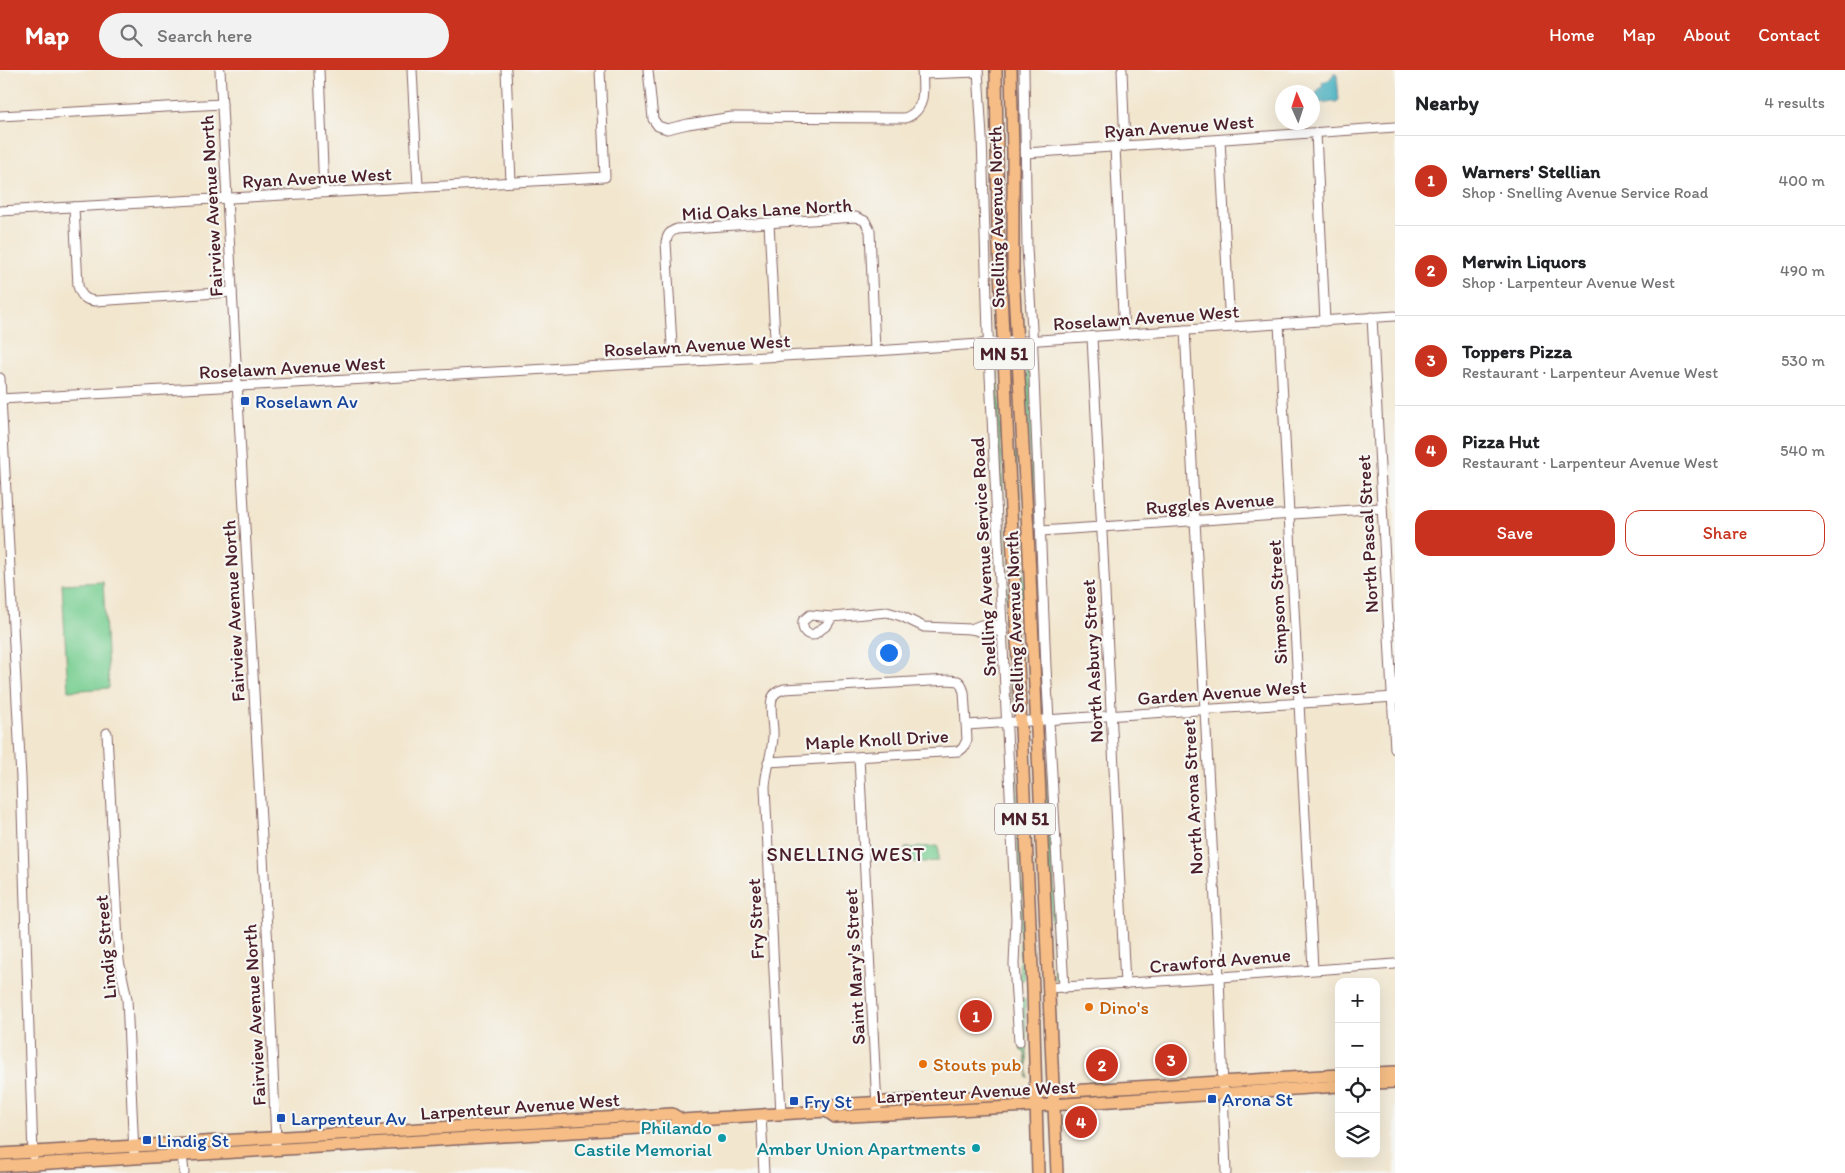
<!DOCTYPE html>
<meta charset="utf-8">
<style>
:root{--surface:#fff;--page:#f2f2f2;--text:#202124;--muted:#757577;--line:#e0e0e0;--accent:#c8321e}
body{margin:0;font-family:Itim,sans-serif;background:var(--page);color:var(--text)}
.controls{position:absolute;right:15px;bottom:15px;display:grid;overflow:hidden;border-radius:10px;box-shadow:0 5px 20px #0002}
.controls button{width:45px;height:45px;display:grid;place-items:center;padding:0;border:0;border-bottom:1px solid var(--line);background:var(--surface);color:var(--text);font:25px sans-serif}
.compass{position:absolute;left:1275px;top:15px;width:45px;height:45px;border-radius:50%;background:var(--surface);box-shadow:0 5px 20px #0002;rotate:357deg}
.you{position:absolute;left:888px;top:582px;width:18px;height:18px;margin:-12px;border:4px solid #fff;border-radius:50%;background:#1a73e8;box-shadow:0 0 0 8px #1a73e833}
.badge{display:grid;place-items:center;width:32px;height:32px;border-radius:50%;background:var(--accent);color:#fff;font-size:16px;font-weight:700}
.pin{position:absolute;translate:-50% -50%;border:2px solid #fff;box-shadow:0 1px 5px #0006}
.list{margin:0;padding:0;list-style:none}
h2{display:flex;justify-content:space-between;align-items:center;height:65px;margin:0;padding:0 20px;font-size:21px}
h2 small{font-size:16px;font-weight:400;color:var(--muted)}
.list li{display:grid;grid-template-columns:32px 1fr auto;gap:15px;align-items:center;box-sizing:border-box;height:90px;padding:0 20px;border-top:1px solid var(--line)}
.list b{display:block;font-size:19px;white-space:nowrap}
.list p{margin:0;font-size:16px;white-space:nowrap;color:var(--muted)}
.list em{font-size:16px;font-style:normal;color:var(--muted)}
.actions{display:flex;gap:10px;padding:15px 20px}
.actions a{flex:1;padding:11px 0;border:1px solid var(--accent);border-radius:15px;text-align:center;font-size:18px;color:var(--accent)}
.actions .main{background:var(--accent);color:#fff}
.icon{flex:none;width:28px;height:28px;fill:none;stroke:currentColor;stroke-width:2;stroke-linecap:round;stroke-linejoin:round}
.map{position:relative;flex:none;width:1395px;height:1103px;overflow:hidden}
header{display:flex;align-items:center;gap:30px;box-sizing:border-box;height:70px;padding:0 25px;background:var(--accent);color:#fff}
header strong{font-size:24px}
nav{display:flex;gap:28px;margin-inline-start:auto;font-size:18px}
.search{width:350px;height:45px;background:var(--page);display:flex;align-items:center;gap:12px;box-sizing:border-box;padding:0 18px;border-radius:28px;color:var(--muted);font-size:19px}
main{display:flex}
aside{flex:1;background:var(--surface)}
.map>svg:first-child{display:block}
</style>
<header>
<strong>Map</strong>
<div class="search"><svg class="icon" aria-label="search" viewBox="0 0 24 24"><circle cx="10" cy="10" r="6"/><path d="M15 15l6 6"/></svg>Search here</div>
<nav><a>Home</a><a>Map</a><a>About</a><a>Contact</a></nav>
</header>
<main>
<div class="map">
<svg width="1395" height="1103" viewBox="0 0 1395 1103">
<rect width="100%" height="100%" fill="#f6f6f2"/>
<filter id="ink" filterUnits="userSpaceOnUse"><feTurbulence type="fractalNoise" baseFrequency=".02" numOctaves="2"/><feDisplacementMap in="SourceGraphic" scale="10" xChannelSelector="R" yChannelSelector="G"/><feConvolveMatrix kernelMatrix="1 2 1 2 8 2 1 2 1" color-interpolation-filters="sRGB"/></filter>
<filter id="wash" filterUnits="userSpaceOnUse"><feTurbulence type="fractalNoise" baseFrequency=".0096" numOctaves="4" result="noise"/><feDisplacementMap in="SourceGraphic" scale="20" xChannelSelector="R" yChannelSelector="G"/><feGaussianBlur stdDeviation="1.12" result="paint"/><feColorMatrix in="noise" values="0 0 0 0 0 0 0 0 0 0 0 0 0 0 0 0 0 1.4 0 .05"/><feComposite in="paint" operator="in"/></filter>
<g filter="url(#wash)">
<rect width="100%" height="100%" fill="#f2e6ce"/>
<!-- green -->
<g fill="#79cf93" stroke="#62775f">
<path d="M1029 282 1044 641H1043L1041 639 1025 283Z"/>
<path d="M994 285 997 286 1009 541 1012 644Z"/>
<path d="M1013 383H1016L1020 421 1026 541 1023 542 1019 504Z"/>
<path d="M103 512 109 618 68 621 62 514Z"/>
<path d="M1044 657 1060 908 1056 910 1054 908 1047 762Z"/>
<path d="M1013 659 1015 660 1022 809 1024 909 1022 911 1019 909 1020 845 1012 660Z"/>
<path d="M938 776V791L906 793 905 778Z"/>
<path d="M1023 927 1025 929 1028 1008 1025 983 1020 980 1022 976 1020 930Z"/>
</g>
<!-- water -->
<path fill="#40adbe" stroke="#456674" d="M1335 2 1337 5 1339 30 1336 32 1314 33 1313 27 1323 14 1321 12 1329 10Z"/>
</g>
<g filter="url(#ink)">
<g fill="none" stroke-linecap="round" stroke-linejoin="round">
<defs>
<g id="minor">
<path d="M220 0 268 878 276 1072"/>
<path d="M319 0 324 122"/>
<path d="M412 0 418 117"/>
<path d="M506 0 511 112"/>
<path d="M648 0 653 49 658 56 667 59 688 54 732 47 905 48C927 40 923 19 922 0"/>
<path d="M978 0 982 67 988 263 1016 849 1014 894 1019 972"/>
<path d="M1024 0 1027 178 1032 259 1046 597 1064 918"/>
<path d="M1122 0 1125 76"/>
<path d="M923 4 978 2"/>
<path d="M0 46 222 34"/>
<path d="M1316 63 1325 251"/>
<path d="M1220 70 1230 257"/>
<path d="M1115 77 1124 265"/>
<path d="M1026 83 1395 57"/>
<path d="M74 137 78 216C81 225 84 230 95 231L232 222"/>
<path d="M0 141 605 107 600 0"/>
<path d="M769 153 776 287"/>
<path d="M1372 247 1395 679"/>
<path d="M1279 254 1313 899"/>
<path d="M1185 260 1219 907 1226 1103"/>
<path d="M1092 267 1125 914"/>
<path d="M673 292 666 172C667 165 670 161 677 159L856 147 865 151 870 161 875 281"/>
<path d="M0 308 21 708 33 1086"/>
<path d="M0 329 875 281 1395 246"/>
<path d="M1041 461 1382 438"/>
<path d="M832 547 827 555 813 565C805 565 802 559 803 551L810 545 832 547 887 542 901 546 924 557 971 559 982 562 1003 561"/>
<path d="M971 559 981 555H1003"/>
<path d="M967 655 1395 627"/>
<path d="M107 663 119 891 127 929 134 1083"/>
<path d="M859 687 877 1037"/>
<path d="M768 692 959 681 963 678 967 670 964 622 961 614 958 611 949 610 784 619C778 621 774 623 772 629 769 640 774 655 773 667 772 684 766 700 765 717L781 1044"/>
<path d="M1048 918 1208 908 1395 894"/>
<path d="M761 1045 764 1103"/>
<path d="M182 1084 184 1103"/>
</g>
<g id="major">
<path d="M996 0 998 157 1033 919 1038 1103"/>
<path d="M1011 0 1013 83V205L1028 462 1057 1103"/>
<path d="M1376 1003 1395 1002"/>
<path d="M1376 1013 1395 1012"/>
<path d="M826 1041 834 1035 1339 1005"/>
<path d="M0 1084 672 1044 682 1050"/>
<path d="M0 1096 673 1056 682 1050 826 1041 835 1047 1066 1034 1339 1016"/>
</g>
</defs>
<!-- minor casing -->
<use href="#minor" stroke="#856564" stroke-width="11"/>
<!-- major casing -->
<use href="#major" stroke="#856564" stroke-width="14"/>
<!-- minor -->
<use href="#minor" stroke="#fff" stroke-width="9"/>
<!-- major -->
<use href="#major" stroke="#f6be86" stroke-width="11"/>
</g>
</g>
<!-- markers -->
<g fill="#1a4fb4" stroke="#f6f6f2" stroke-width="2">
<rect x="240" y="326" width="10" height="10" rx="2.5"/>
<rect x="1207" y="1024" width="10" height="10" rx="2.5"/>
<rect x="789" y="1026" width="10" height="10" rx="2.5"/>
<rect x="276" y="1043" width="10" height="10" rx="2.5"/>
<rect x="142" y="1065" width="10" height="10" rx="2.5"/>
</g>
<g fill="#e8710a" stroke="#f6f6f2" stroke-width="2">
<circle cx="1089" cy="937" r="5"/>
<circle cx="923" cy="994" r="5"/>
</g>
<g fill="#0f9aa8" stroke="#f6f6f2" stroke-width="2">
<circle cx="722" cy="1068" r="5"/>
<circle cx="976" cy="1078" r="5"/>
</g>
<g text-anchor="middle" stroke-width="4.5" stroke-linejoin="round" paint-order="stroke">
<!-- shield labels -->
<g fill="#f6f6f2" stroke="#7e6067" stroke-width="1">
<rect x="974" y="268.5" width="60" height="31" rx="4"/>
<rect x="995" y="733.5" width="60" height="31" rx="4"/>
</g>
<g font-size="18" font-weight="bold" fill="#4a1f2b">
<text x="1004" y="290">MN 51</text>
<text x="1025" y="755">MN 51</text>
</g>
<!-- street labels -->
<g font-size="19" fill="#4a1f2b" stroke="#f6f6f2">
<text transform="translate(1179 56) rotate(-4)" y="7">Ryan Avenue West</text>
<text transform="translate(317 107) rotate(-3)" y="7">Ryan Avenue West</text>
<text transform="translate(211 136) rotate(-93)" y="7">Fairview Avenue North</text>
<text transform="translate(767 139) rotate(-3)" y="7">Mid Oaks Lane North</text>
<text transform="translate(996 147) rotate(-91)" y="7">Snelling Avenue North</text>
<text transform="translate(1146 247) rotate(-4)" y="7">Roselawn Avenue West</text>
<text transform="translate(697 275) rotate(-3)" y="7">Roselawn Avenue West</text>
<text transform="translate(292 297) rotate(-3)" y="7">Roselawn Avenue West</text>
<text transform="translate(1210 433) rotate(-4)" y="7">Ruggles Avenue</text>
<text transform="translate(1367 464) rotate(-93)" y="7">North Pascal Street</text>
<text transform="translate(983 487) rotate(-93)" y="7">Snelling Avenue Service Road</text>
<text transform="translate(1277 532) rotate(-93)" y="7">Simpson Street</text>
<text transform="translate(233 541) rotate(-93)" y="7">Fairview Avenue North</text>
<text transform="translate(1014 552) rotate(-92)" y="7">Snelling Avenue North</text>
<text transform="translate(1092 591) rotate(-93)" y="7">North Asbury Street</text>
<text transform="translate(1222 622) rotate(-4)" y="7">Garden Avenue West</text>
<text transform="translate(877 669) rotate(-3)" y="7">Maple Knoll Drive</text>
<text transform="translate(1192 727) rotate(-93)" y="7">North Arona Street</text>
<text transform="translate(755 849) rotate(-93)" y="7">Fry Street</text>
<text transform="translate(105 877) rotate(-95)" y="7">Lindig Street</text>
<text transform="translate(1220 890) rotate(-5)" y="7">Crawford Avenue</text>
<text transform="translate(854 897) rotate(-93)" y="7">Saint Mary's Street</text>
<text transform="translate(254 945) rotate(-93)" y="7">Fairview Avenue North</text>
<text transform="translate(976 1021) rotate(-3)" y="7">Larpenteur Avenue West</text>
<text transform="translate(520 1036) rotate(-4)" y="7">Larpenteur Avenue West</text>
</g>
<!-- transit labels -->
<g font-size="19" fill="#164399" stroke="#f6f6f2" text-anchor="start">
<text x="255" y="338">Roselawn Av</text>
<text x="1222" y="1036">Arona St</text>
<text x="804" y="1038">Fry St</text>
<text x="291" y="1055">Larpenteur Av</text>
<text x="157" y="1077">Lindig St</text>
</g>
<!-- food labels -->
<g font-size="19" fill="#c56008" stroke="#f6f6f2" text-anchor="start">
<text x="1099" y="944">Dino's</text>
<text x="933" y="1001">Stouts pub</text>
</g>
<!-- culture labels -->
<g font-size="19" fill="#0d838f" stroke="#f6f6f2" text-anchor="end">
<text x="712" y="1064">Philando<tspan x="712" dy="22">Castile Memorial</tspan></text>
<text x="966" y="1085">Amber Union Apartments</text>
</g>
<!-- neighbourhood labels -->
<g font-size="20" letter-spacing="1" fill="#4a1f2b" stroke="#f6f6f2">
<text x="846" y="791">SNELLING WEST</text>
</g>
</g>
</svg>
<div class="controls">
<button>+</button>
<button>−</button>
<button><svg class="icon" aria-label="locate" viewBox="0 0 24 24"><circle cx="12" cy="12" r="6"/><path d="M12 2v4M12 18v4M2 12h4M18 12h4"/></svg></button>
<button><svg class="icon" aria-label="layers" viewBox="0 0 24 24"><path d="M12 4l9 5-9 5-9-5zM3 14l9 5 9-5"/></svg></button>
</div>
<svg class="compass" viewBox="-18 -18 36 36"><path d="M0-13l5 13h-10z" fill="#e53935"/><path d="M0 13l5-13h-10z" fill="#757577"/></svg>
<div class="you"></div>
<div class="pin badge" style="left:976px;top:946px">1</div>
<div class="pin badge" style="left:1102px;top:995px">2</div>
<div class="pin badge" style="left:1171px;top:990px">3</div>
<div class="pin badge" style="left:1081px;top:1052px">4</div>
</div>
<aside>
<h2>Nearby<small>4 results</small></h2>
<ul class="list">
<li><span class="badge">1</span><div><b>Warners' Stellian</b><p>Shop · Snelling Avenue Service Road</p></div><em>400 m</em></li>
<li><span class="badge">2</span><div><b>Merwin Liquors</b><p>Shop · Larpenteur Avenue West</p></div><em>490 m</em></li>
<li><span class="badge">3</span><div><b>Toppers Pizza</b><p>Restaurant · Larpenteur Avenue West</p></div><em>530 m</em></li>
<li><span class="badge">4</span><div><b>Pizza Hut</b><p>Restaurant · Larpenteur Avenue West</p></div><em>540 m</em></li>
</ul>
<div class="actions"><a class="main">Save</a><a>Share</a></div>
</aside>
</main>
